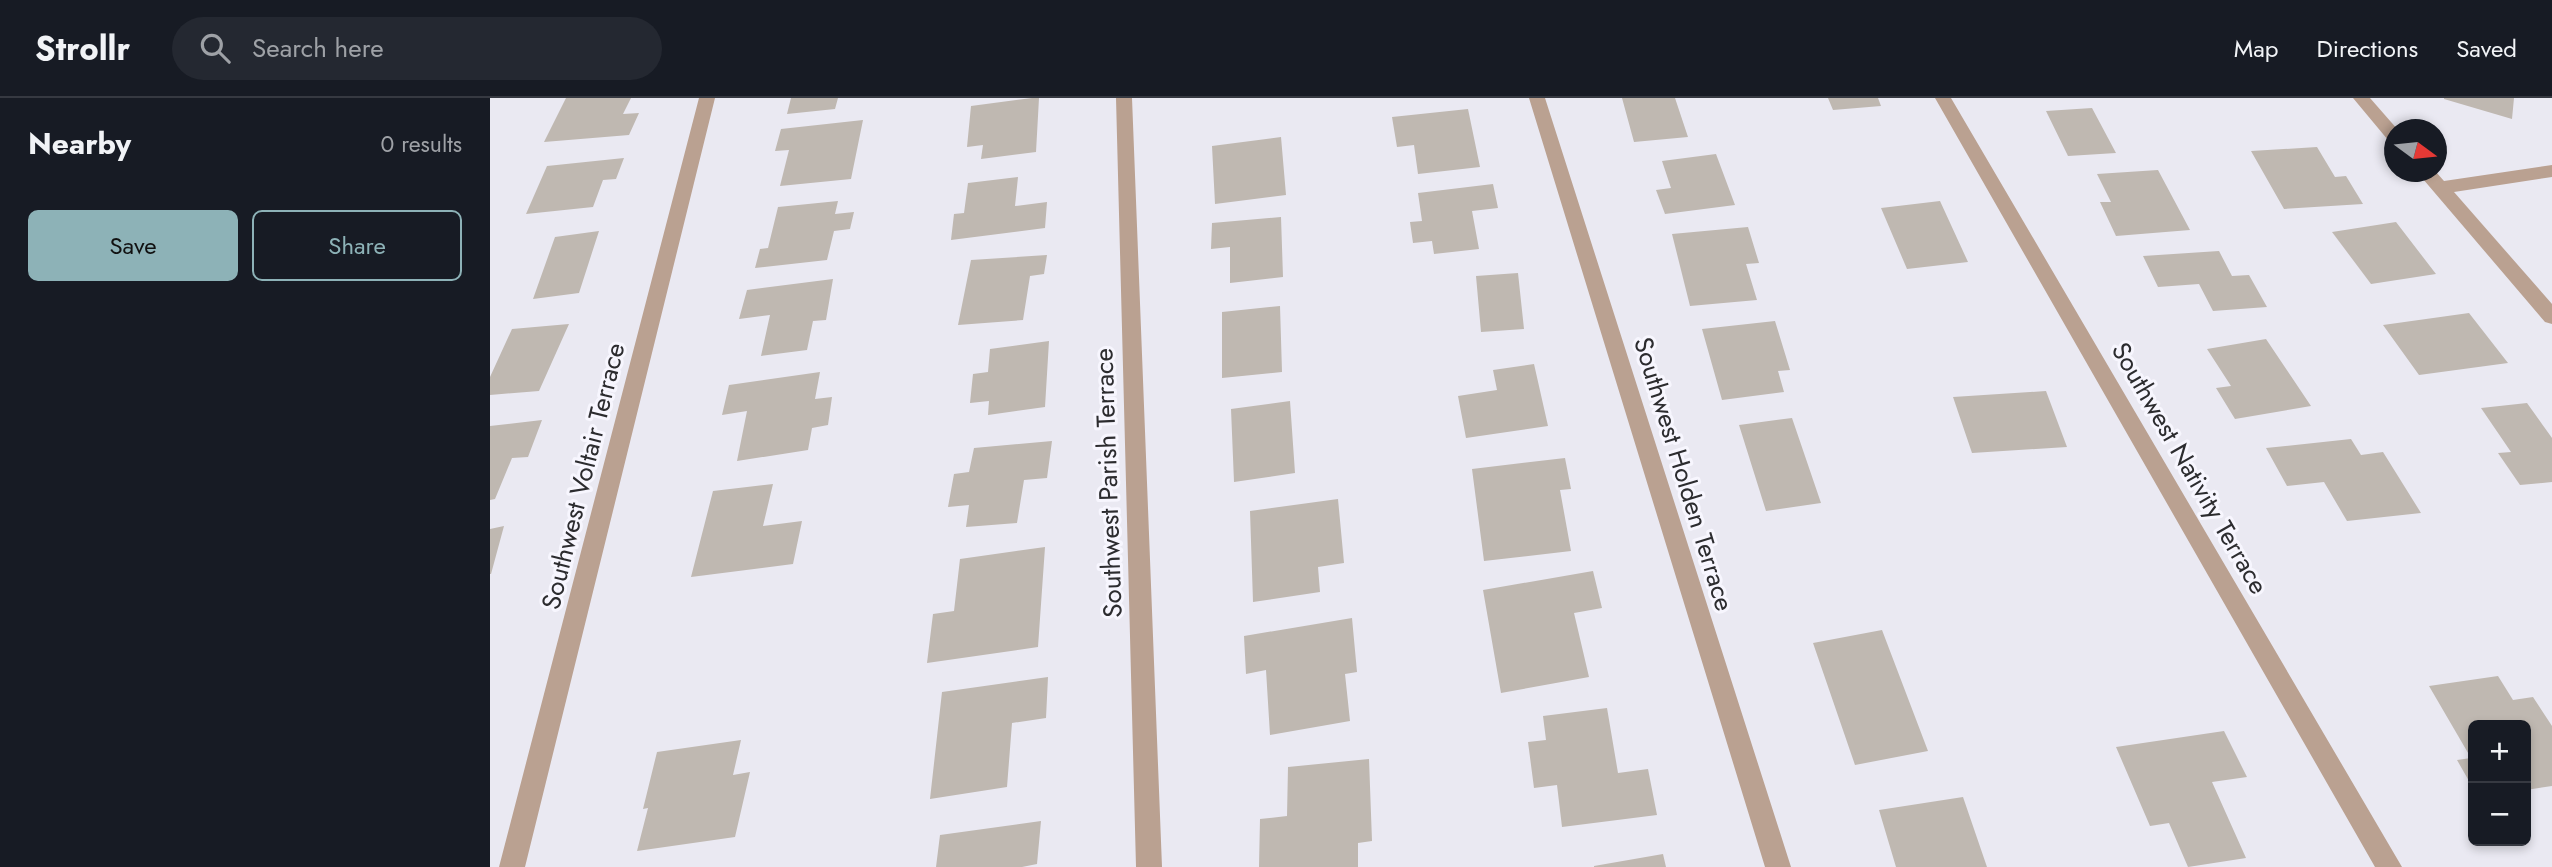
<!DOCTYPE html>
<meta charset="utf-8">
<style>
:root{--surface:#171b24;--page:#242831;--text:#f1f3f6;--muted:#9ea1a6;--line:#363941;--accent:#8db2b7}
body{margin:0;font-family:Jost,sans-serif;background:var(--page);color:var(--text)}
.controls{position:absolute;right:21px;bottom:21px;display:grid;overflow:hidden;border-radius:10px;box-shadow:0 4px 10px #0003}
.controls button{width:63px;height:63px;display:grid;place-items:center;padding:0;border:0;border-bottom:2px solid var(--line);background:var(--surface);color:var(--text);font:35px sans-serif}
.compass{position:absolute;left:1894px;top:21px;width:63px;height:63px;border-radius:50%;background:var(--surface);box-shadow:0 4px 10px #0003;rotate:105deg}
.list{margin:0;padding:0;list-style:none}
h2{display:flex;justify-content:space-between;align-items:center;height:91px;margin:0;padding:0 28px;font-size:30px}
h2 small{font-size:23px;font-weight:400;color:var(--muted)}
.actions{display:flex;gap:14px;padding:21px 28px}
.actions a{flex:1;padding:16px 0;border:2px solid var(--accent);border-radius:10px;text-align:center;font-size:24px;color:var(--accent)}
.actions .main{background:var(--accent);color:#111}
.icon{flex:none;width:38px;height:38px;fill:none;stroke:currentColor;stroke-width:2;stroke-linecap:round;stroke-linejoin:round}
.map{position:relative;flex:none;width:2062px;height:769px;overflow:hidden}
header{display:flex;align-items:center;gap:42px;box-sizing:border-box;height:98px;padding:0 35px;background:var(--surface);border-bottom:2px solid var(--line)}
header strong{font-size:33px}
nav{display:flex;gap:38px;margin-inline-start:auto;font-size:24px}
.search{width:490px;height:63px;background:var(--page);display:flex;align-items:center;gap:18px;box-sizing:border-box;padding:0 24px;border-radius:38px;color:var(--muted);font-size:26px}
main{display:flex}
aside{flex:1;background:var(--surface)}
.map>svg:first-child{display:block}
.building{fill:#bfb8b1}
.lines{fill:none;stroke-linecap:round;stroke-linejoin:round}
.street{fill:#baa191;fill-rule:evenodd}
.labels{text-anchor:middle;dominant-baseline:central;stroke-width:6;stroke-linejoin:round;paint-order:stroke}
.street-label{font-size:26px;fill:#2c2c2f;stroke:#f7f6fe}
</style>
<header>
<strong>Strollr</strong>
<div class="search"><svg class="icon" aria-label="search" viewBox="0 0 24 24"><circle cx="10" cy="10" r="6"/><path d="M15 15l6 6"/></svg>Search here</div>
<nav><a>Map</a><a>Directions</a><a>Saved</a></nav>
</header>
<main>
<aside>
<h2>Nearby<small>0 results</small></h2>
<ul class="list">
</ul>
<div class="actions"><a class="main">Save</a><a>Share</a></div>
</aside>
<div class="map">
<svg width="2062" height="769" viewBox="0 0 2062 769">
<rect width="100%" height="100%" fill="#eae9f2"/>
<!-- building -->
<path class="building" d="M76 0H141L133 16 149 15 139 37 54 44Z
M301 0H348L345 11 297 16Z
M542 0H549L546 54 491 61 493 47 477 49 481 8Z
M1132 0H1185L1198 39 1144 44Z
M1338 0H1388L1391 8 1343 12Z
M1954 0H2024L2022 21 1954 1Z
M1602 10 1626 55 1578 58 1556 13Z
M978 11 990 69 928 76 924 47 907 49 902 19Z
M373 22 361 81 290 88 299 52 285 53 291 31Z
M791 39 796 97 725 106 722 48Z
M1827 49 1845 79 1856 78 1873 106 1794 111 1761 53Z
M1226 56 1245 107 1175 116 1166 92 1181 90 1172 63Z
M134 60 126 81 113 82 103 109 36 116 57 68Z
M1668 72 1700 132 1626 138 1610 104H1621L1607 76Z
M528 79 525 108 557 104 555 130 461 142 464 116 474 115 478 85Z
M1003 86 1008 110 982 113 989 151 944 156 942 143 923 145 920 124 932 123 928 95Z
M348 103 345 116 364 114 360 131 344 133 337 162 265 170 270 151 278 150 288 109Z
M1450 103 1478 164 1417 171 1391 110Z
M791 119 793 179 740 185V149L721 151 722 125Z
M1906 124 1946 176 1881 186 1842 134Z
M1258 129 1269 165 1256 166 1267 202 1200 208 1182 136Z
M109 133 89 195 43 201 65 139Z
M1729 153 1742 178 1759 177 1777 209 1723 213 1709 186 1668 189 1653 158Z
M557 157 554 176 540 178 533 222 468 227 481 162Z
M1028 175 1034 231 991 234 986 178Z
M343 181 336 222 323 223 317 252 271 258 280 217 249 221 257 192Z
M790 208 792 274 732 280V214Z
M1979 215 2018 265 1929 277 1893 227Z
M1285 223 1300 272 1288 273 1294 294 1232 302 1212 231Z
M79 226 49 293 0 297V279L22 231Z
M1776 241 1821 308 1745 321 1726 290 1741 288 1717 251Z
M559 243 555 309 498 317 499 303 480 305 483 276 498 274 500 251Z
M1044 266 1058 328 976 340 968 298 1007 292 1003 272Z
M330 274 325 301 342 299 338 327 322 330 318 352 247 363 257 313 232 317 239 287Z
M1556 293 1577 349 1482 355 1463 299Z
M800 303 805 375 744 384 741 311Z
M2037 305 2062 340V384L2030 387 2008 355 2021 354 1991 310Z
M1302 320 1331 405 1276 413 1249 327Z
M52 322 38 359 22 360 5 401 0 402V328Z
M1861 341 1871 357 1893 354 1931 415 1857 423 1834 384 1797 388 1776 350Z
M562 343 557 380 534 382 527 425 476 429 479 407 458 409 464 376 479 374 484 350Z
M1075 360 1081 391 1070 392 1081 453 994 463 982 371Z
M283 386 273 428 312 423 303 466 201 479 223 393Z
M848 401 854 465 828 469 830 494 763 504 760 413Z
M14 428 1 476H0V431Z
M555 449 548 549 437 565 443 516 464 513 470 461Z
M1103 473 1112 510 1084 515 1099 579 1011 595 993 492Z
M862 520 867 574 855 576 860 623 780 637 776 572 756 576 754 538Z
M1392 532 1438 653 1365 667 1323 545Z
M2008 578 2023 602 2043 599 2062 628V688L2036 692V627H1983V690L1967 662 1981 660 1939 588Z
M558 579 556 620 522 625 517 689 440 701 452 594Z
M1117 610 1128 675 1158 671 1167 717 1072 729 1067 687 1044 690 1038 644 1056 642 1053 618Z
M1734 633 1757 679 1722 684 1756 760 1698 769 1679 725 1660 728 1626 649Z
M251 642 243 677 260 674 245 739 147 753 158 710 153 711 167 654Z
M879 661 882 743 868 745V769H769L770 721 797 718 798 669Z
M1473 699 1497 769H1406L1389 712Z
M551 723 547 766 532 769H446L450 737Z
M1173 756 1176 769H1104V768Z"/>
<g class="lines">
<!-- street -->
<path class="street" d="M209 0H225L35 769H9Z
M626 0H642L672 769H646Z
M1039 0H1055L1301 769H1275Z
M1445 0H1461L1912 769H1885Z
M1863 0H1880L1908 32H1904V44L1898 42Z
M2062 67V79L1964 94 2062 206V226L2055 224 1927 74H1946L1954 83Z"/>
</g>
<g class="labels">
<!-- street labels -->
<g class="street-label">
<text transform="translate(1700 370) rotate(60)">Southwest Nativity Terrace</text>
<text transform="translate(1194 376) rotate(73)">Southwest Holden Terrace</text>
<text transform="translate(93 378) rotate(-76)">Southwest Voltair Terrace</text>
<text transform="translate(618 385) rotate(-92)">Southwest Parish Terrace</text>
</g>
</g>
</svg>
<div class="controls">
<button>+</button>
<button>−</button>
</div>
<svg class="compass" viewBox="-18 -18 36 36"><path d="M0-13l5 13h-10z" fill="#e53935"/><path d="M0 13l5-13h-10z" fill="#9ea1a6"/></svg>
</div>
</main>
